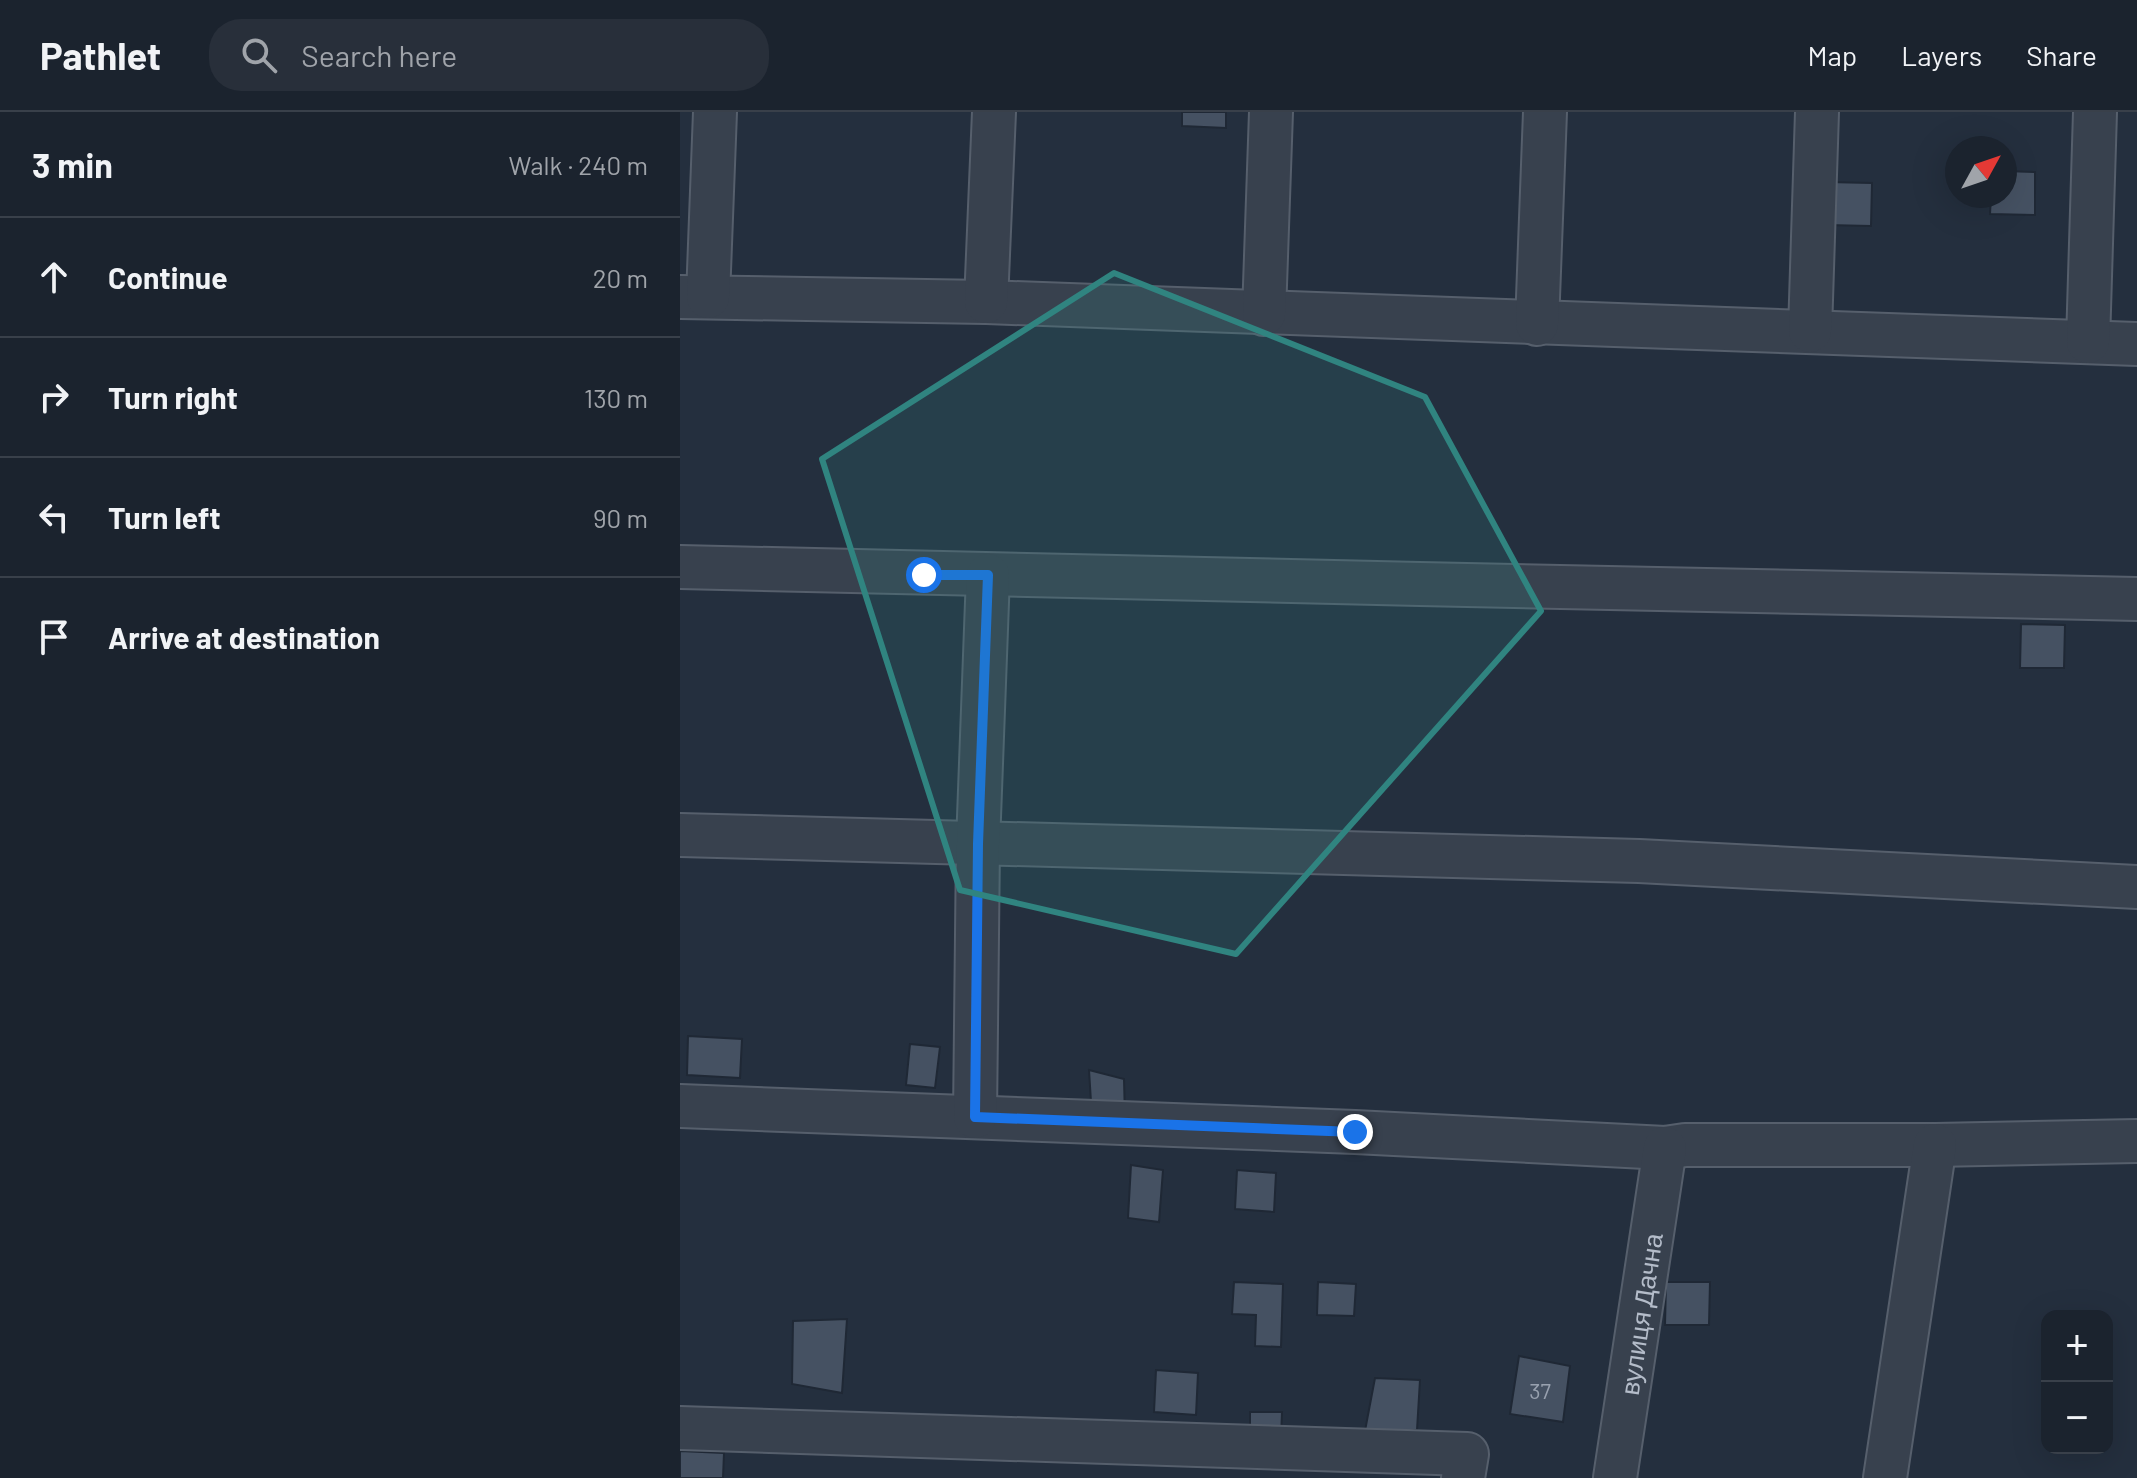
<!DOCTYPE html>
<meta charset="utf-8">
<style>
:root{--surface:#1b232e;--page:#282f3a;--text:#f1f3f6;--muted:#a0a4aa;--line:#39404a}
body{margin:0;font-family:Barlow,sans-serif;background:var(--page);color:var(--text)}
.controls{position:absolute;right:24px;bottom:24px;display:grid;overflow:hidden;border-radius:16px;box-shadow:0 8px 32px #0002}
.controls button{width:72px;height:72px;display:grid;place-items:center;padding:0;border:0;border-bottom:2px solid var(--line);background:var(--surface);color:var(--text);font:40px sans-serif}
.compass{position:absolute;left:1265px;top:24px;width:72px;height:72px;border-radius:50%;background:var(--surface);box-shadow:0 8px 32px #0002;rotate:50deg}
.stop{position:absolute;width:24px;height:24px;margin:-18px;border:6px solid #1a73e8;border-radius:50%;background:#fff}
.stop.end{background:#1a73e8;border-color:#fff;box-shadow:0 2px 8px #0008}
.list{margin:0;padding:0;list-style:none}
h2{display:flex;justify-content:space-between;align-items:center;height:104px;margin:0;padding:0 32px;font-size:34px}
h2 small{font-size:26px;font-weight:400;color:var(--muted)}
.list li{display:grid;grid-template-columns:52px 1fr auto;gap:24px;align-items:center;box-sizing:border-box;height:120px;padding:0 32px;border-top:2px solid var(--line)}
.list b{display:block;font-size:30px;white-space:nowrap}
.list em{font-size:26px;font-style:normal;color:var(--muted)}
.icon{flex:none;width:44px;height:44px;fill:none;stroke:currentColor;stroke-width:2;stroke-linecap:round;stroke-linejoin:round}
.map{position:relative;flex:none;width:1457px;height:1366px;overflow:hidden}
header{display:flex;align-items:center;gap:48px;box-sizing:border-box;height:112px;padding:0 40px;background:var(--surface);border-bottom:2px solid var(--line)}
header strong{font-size:38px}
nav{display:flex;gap:44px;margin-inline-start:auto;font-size:28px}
.search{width:560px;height:72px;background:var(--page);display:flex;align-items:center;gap:20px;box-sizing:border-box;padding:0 28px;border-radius:32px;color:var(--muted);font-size:30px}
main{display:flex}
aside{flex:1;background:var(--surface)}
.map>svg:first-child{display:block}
.building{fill:#455162;stroke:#1f2835;stroke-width:2}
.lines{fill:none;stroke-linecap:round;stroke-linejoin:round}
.minor-casing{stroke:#565f6c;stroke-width:46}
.minor{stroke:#38414e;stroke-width:42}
.route{stroke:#1a73e8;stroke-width:10}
.marked{fill:#308480;fill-opacity:0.2;stroke:#308480;stroke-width:6;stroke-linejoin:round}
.labels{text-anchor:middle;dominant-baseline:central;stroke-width:8;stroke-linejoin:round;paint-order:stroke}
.number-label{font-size:22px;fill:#98a1af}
.street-label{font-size:26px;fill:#b4bcc9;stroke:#1d2633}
</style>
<header>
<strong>Pathlet</strong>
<div class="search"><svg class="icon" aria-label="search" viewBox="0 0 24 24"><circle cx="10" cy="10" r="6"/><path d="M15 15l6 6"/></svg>Search here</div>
<nav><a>Map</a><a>Layers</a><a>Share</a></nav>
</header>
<main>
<aside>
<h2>3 min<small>Walk · 240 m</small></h2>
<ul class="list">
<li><svg class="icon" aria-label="ahead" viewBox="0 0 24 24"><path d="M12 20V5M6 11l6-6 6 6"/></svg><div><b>Continue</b></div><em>20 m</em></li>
<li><svg class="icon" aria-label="right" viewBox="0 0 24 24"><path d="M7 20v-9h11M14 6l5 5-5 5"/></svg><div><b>Turn right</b></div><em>130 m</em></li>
<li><svg class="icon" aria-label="left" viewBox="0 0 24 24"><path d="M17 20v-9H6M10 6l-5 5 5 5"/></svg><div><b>Turn left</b></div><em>90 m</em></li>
<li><svg class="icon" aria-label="arrive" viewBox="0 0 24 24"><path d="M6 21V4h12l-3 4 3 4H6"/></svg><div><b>Arrive at destination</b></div></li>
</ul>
</aside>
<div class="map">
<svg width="1457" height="1366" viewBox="0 0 1457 1366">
<rect width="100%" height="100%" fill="#242f3e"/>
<!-- building -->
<path class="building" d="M502 0H546V16L502 14Z
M1325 59 1355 60V103L1310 102 1311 84H1325Z
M1147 70 1192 71 1191 114 1146 113Z
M1341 512 1385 513 1384 556H1340Z
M8 924 62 927 60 966 7 963Z
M230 932 260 935 255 976 226 973Z
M409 958 444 967 445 1006H412Z
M451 1053 483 1058 479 1110 448 1106Z
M557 1058 596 1061 594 1100 555 1097Z
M554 1170 603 1172 601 1235 575 1234 576 1203 552 1202Z
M638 1170 676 1172 674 1204 637 1203Z
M986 1170H1030L1029 1213H985Z
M167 1207 162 1281 112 1272 113 1209Z
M839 1244 890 1254 883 1310 830 1302Z
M476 1258 518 1261 516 1303 474 1300Z
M695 1266 740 1268 737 1318 684 1324Z
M570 1300H602L601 1326 570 1325Z
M0 1339 44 1341 43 1366H0Z"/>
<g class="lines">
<!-- minor casing -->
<g class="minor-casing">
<g id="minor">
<path d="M0 185 306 190 1457 232"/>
<path d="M28 185 35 0"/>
<path d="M306 190 314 0"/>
<path d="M584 202 591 0"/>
<path d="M857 212 865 0"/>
<path d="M1130 219 1137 0"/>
<path d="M1408 230 1415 0"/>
<path d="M0 455C486 470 971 474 1457 487"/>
<path d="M0 723 959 749 1457 775"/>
<path d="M0 994 675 1020 985 1036 1005 1033H1255L1457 1029"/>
<path d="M295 1005 298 732 308 463"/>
<path d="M0 1316 787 1342 783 1366"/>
<path id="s1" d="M935 1366 985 1036"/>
<path d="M1205 1366 1255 1033"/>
</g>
</g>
<!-- minor -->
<use href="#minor" class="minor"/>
</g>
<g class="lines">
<!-- route -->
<path class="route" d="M244 463H308L298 732 295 1005 675 1020"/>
</g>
<!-- marked area -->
<path class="marked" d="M434 161 745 285 861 499 556 842 280 778 142 347Z"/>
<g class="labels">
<!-- number labels -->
<g class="number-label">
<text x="860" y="1278">37</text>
</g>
<!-- street labels -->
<g class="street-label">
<text stroke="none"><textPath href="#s1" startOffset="166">вулиця Дачна</textPath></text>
</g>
</g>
</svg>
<div class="controls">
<button>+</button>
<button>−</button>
</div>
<svg class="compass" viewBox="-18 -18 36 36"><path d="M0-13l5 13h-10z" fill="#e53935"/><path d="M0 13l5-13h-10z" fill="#a0a4aa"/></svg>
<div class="stop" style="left:244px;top:463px"></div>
<div class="stop end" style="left:675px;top:1020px"></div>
</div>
</main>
